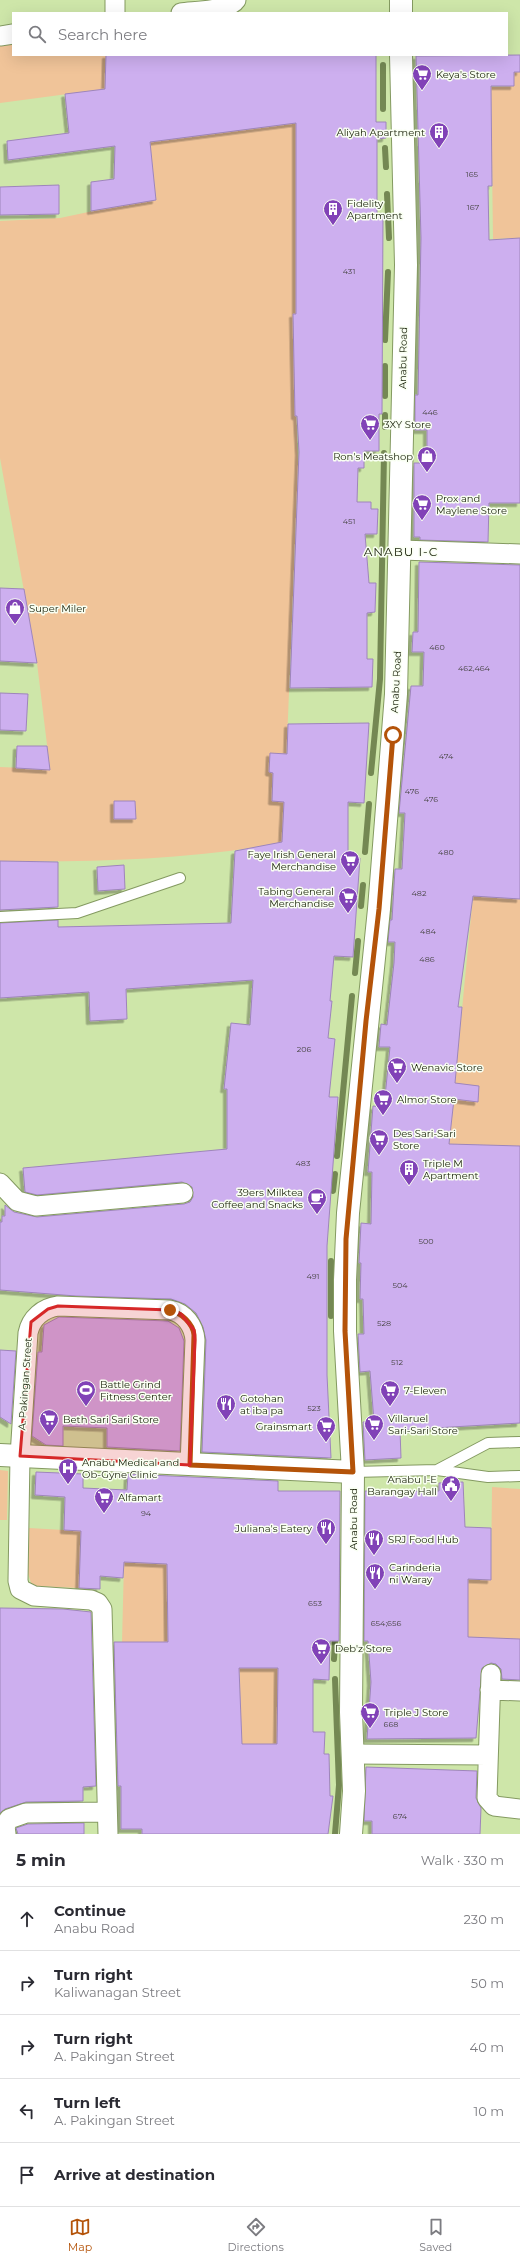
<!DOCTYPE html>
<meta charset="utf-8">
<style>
:root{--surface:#fff;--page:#f2f2f3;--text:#2b2b33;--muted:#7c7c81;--line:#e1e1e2;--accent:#b45309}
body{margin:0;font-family:Montserrat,sans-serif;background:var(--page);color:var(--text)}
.stop{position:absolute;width:12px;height:12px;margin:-9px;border:3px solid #b45309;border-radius:50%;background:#fff}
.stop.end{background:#b45309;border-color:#fff;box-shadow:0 1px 4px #0008}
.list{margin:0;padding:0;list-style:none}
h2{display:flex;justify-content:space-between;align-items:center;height:52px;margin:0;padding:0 16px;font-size:17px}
h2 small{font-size:13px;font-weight:400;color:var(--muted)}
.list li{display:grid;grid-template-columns:26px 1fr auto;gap:12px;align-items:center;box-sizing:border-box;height:64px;padding:0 16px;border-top:1px solid var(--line)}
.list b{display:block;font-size:15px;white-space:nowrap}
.list p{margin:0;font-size:13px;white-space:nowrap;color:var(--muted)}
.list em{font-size:13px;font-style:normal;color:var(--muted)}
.icon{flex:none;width:22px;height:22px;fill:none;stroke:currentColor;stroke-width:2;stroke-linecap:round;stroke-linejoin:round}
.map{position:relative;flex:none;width:520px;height:1834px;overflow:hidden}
.search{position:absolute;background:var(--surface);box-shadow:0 4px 16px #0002;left:12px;right:12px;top:12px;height:44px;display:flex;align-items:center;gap:10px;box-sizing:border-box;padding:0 14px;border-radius:0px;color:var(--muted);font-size:15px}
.sheet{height:372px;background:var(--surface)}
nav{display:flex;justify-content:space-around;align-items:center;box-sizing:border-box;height:56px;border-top:1px solid var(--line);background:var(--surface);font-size:11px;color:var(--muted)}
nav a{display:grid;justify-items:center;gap:2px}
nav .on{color:var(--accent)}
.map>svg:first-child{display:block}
.green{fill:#f0c499}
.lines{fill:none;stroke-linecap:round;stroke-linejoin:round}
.stream{stroke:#748853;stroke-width:6}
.building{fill:#cdafef;stroke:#9e85bb;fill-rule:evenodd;filter:url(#shadow)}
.lane-casing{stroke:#849a61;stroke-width:12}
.street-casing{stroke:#849a61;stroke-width:21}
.secondary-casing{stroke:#849a61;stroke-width:24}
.lane{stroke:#fff;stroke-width:10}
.street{stroke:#fff;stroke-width:19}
.secondary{stroke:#fff;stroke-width:22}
.route{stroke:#b45309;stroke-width:5}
.marked{fill:#d62828;fill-opacity:0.2;stroke:#d62828;stroke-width:3;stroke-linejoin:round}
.labels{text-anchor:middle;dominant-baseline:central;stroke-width:3;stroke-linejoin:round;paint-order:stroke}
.number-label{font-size:8px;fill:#484645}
.poi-label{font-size:10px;fill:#1b230c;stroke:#f9fff2;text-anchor:start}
.street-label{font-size:10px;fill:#1b230c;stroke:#f9fff2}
.quarter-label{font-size:12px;letter-spacing:1px;fill:#1b230c;stroke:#f9fff2}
</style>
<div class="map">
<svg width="520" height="1834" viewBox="0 0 520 1834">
<defs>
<filter id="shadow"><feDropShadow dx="-3.5" dy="3.5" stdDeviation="0" flood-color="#0004"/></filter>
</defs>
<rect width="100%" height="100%" fill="#cee6a9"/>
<!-- green -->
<path class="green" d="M13 42V55H106L105 89 0 103V44Z
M514 72H520V238L493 239 491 87 514 86Z
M296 123V314H293L298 468 283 842C193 860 92 862 0 861V767L50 769 37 663 0 458V221L60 218 112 207 156 200 150 142Z
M473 896 520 899V1146L449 1144Z
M0 1470 8 1471 7 1520H0Z
M492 1487 520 1489V1639L439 1637 468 1606V1579H491Z
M29 1528 81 1531 79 1588 36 1586 31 1583 27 1570Z
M124 1562 167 1564 168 1642H122Z
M278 1659 304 1748 242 1744 239 1668Z"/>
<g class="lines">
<!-- stream -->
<path class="stream" d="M383 65V109
M385 148 386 167
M387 194 389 238
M385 340 388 272
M385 366V396
M385 427V415
M371 773 380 679 384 453
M365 852 369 804
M361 906 363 885
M355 973 358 941
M337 1156 352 996
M333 1191 335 1174
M331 1261V1316
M334 1659 335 1641
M335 1679 339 1785 335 1834"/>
</g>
<!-- building -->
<path class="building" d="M106 55H376V122H386V138L377 139V214H383L382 414H379V451H364V468H358L357 502H371V509H378L377 534H365L369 583H376L375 612 367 613V659H373L372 687 290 688 299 452 297 416H295L293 314H296V123L150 142 156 200 91 211V182L114 179 115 146 8 160 7 141 69 133 65 94 105 89Z
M520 55V72H514V86H491L492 186H488L489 240 520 238V503H489L488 542 420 540V537H414V463H427V430H415V395H418L421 238 416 56Z
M59 185V214L0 215V187Z
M419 562 520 565V899L473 896 458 1007H462L455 1083 479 1086 478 1102 454 1099 449 1144 520 1146V1423L400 1430 401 1458 365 1460 363 1422 374 1421 370 1371 360 1372 358 1334H364L363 1299H360L361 1263H359L361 1223 371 1224 372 1172H368L373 1106 384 1107 390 1047H379L381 1024 387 1025 394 963 395 942H388L390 920H392L395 869H402L405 813H399L411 686H423L424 652H412L413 632H418Z
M0 588 24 589 37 663 0 661Z
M0 693 28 694 26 731 0 730Z
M369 723 364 803 348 802V857L360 858 353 957 334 956 330 1001H332L328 1038 335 1039 329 1097H338L327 1246V1375L331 1458 202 1452 206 1340 203 1327 196 1313 185 1304 171 1299 76 1296 0 1290V1222H2V1216H5V1205L14 1212 37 1217 184 1204 190 1202 193 1197 192 1187 182 1182 37 1195 25 1192 23 1168 227 1149V1089H224L231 1023 250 1025 253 980 126 989 127 1019 90 1021 89 992 0 998V923L58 920V927L231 923 235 851 282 842 284 802 272 801 273 773 269 772 270 753 287 754 288 724Z
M17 746H47L50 770 16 768Z
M114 801H135L136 819H114Z
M0 861 58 862V907L0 910Z
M124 865 125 889 98 891 97 867Z
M59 1317 168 1321 179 1328 184 1341 180 1451 107 1447V1428L63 1426V1446L46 1445 32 1436 38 1352H42L44 1325Z
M0 1350 16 1351 11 1424 0 1417Z
M36 1472 83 1474V1488L127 1490 128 1474 278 1481V1491H340L339 1641H330L329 1680 313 1679V1732H325L324 1754H329L330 1796H333L328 1834H142V1829H121V1786H118L114 1642H168L167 1564 124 1562 123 1578 100 1576V1589L79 1588 81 1531 64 1530 65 1497 35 1495ZM239 1668H278L277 1744H242Z
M463 1482 465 1527 491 1528V1580L468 1579V1637L520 1639V1680L502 1679 501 1669 496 1664 491 1663 482 1668 476 1738 367 1739 371 1682 368 1641H364L365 1491H439V1483Z
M0 1608 63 1609 91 1612 96 1786 83 1787V1801L26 1802 5 1809 0 1813Z
M366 1767 477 1771 476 1798 481 1808 480 1834H372V1821H364Z
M84 1823V1834H18L16 1828 28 1824Z"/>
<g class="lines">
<!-- lane casing -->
<g class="lane-casing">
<path id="lane" d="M0 917 77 913 180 878
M437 1470 488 1443 520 1442
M353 1472 437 1470 488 1477 520 1476"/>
</g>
<!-- street casing -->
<g class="street-casing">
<path id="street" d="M115 13V0
M181 13C194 11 229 11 236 0
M0 36 13 34
M401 550 520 554
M0 1183 17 1201 36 1206 183 1193
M491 1674 487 1798 494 1806 520 1809
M490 1690 520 1691
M352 1754 488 1755
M6 1834 5 1826 9 1819 26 1813 107 1812
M108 1834 102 1609 98 1603 91 1600 34 1596 20 1589 18 1581 20 1456 28 1333C31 1318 43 1308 58 1306L170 1310C185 1313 194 1326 195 1340L190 1465"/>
</g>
<!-- secondary casing -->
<g class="secondary-casing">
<path id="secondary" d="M401 0V13
M0 1455 353 1472
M351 1834 354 1791 351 1712 353 1472 345 1331V1280L348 1213 379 909 396 694 406 265 401 55"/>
</g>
<!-- lane -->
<use href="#lane" class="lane"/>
<!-- street -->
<use href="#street" class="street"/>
<!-- secondary -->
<use href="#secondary" class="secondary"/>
</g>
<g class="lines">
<!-- route -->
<path class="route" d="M170 1310C181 1313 193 1323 194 1335L190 1465 353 1472 345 1331 346 1239 366 1021 379 909 393 735"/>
</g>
<!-- marked area -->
<path class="marked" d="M58 1306 170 1310 181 1314 194 1330 195 1340 190 1465 20 1456 31 1322 48 1309Z"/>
<!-- icons -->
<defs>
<g id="supermarket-pin" transform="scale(1)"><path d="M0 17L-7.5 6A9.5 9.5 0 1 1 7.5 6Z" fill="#8142b7" stroke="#f9fff2"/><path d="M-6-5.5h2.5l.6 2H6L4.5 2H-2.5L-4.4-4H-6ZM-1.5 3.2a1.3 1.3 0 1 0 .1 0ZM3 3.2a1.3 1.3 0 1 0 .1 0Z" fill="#fff"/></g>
<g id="building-pin" transform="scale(1)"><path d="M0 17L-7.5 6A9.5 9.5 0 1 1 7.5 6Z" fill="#8142b7" stroke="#f9fff2"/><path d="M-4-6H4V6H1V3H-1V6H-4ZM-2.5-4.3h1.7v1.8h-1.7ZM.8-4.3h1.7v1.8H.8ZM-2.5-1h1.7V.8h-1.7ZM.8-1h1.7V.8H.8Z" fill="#fff"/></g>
<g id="shop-pin" transform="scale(1)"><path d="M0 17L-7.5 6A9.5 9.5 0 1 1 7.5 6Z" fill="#8142b7" stroke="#f9fff2"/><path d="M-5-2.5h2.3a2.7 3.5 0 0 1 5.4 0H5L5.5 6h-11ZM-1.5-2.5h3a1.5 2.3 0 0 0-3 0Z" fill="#fff"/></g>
<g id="cafe-pin" transform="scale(1)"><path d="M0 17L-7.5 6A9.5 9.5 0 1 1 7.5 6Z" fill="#8142b7" stroke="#f9fff2"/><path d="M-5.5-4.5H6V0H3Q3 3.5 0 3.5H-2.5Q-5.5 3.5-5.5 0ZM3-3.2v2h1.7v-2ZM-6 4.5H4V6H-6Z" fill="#fff"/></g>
<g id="stadium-pin" transform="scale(1)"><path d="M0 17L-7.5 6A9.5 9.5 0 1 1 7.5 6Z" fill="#8142b7" stroke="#f9fff2"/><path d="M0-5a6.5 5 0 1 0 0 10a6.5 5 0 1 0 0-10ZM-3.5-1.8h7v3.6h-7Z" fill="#fff"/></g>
<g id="restaurant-pin" transform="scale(1)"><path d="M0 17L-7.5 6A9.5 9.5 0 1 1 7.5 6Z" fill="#8142b7" stroke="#f9fff2"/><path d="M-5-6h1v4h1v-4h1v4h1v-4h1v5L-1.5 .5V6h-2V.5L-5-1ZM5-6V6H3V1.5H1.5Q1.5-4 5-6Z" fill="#fff"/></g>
<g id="hospital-pin" transform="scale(1)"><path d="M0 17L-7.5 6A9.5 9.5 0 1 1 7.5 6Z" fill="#8142b7" stroke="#f9fff2"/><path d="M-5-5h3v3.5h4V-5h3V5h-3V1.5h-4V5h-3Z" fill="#fff"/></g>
<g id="civic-pin" transform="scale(1)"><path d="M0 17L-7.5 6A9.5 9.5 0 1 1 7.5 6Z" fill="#8142b7" stroke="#f9fff2"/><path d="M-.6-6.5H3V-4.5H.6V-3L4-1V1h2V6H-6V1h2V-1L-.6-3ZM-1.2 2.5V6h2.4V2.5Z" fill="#fff"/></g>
</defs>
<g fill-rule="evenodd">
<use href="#supermarket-pin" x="422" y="74"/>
<use href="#building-pin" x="439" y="132"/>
<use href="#building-pin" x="333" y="209"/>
<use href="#supermarket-pin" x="370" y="424"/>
<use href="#shop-pin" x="427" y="456"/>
<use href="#supermarket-pin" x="422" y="504"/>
<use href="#shop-pin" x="15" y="608"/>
<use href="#supermarket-pin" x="350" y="860"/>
<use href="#supermarket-pin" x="348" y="897"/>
<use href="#supermarket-pin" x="397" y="1067"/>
<use href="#supermarket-pin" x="383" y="1099"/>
<use href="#supermarket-pin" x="379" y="1139"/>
<use href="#building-pin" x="409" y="1169"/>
<use href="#cafe-pin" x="317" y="1198"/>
<use href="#stadium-pin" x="86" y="1390"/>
<use href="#supermarket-pin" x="390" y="1390"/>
<use href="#restaurant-pin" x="226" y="1404"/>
<use href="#supermarket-pin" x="49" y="1419"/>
<use href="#supermarket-pin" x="374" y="1424"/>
<use href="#supermarket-pin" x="326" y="1426"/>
<use href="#hospital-pin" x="68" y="1468"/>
<use href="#civic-pin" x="451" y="1485"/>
<use href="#supermarket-pin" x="104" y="1497"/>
<use href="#restaurant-pin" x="326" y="1528"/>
<use href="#restaurant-pin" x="374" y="1539"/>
<use href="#restaurant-pin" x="375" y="1573"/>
<use href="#supermarket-pin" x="321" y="1648"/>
<use href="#supermarket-pin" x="370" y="1712"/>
</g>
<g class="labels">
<!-- number labels -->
<g class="number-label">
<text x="472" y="174">165</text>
<text x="473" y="207">167</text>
<text x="349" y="271">431</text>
<text x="430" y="412">446</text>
<text x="349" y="521">451</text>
<text x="437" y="647">460</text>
<text x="474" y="668">462,464</text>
<text x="446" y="756">474</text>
<text x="412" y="791">476</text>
<text x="431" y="799">476</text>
<text x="446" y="852">480</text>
<text x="419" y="893">482</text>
<text x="428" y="931">484</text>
<text x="427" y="959">486</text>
<text x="304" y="1049">206</text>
<text x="303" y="1163">483</text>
<text x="426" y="1241">500</text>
<text x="313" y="1276">491</text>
<text x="400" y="1285">504</text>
<text x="384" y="1323">528</text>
<text x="397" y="1362">512</text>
<text x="314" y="1408">523</text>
<text x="146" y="1513">94</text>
<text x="315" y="1603">653</text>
<text x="386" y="1623">654;656</text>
<text x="391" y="1724">668</text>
<text x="400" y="1816">674</text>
</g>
<!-- poi labels -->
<g class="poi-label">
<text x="436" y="74">Keya's Store</text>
<text x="425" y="132" text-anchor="end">Aliyah Apartment</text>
<text x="347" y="203">Fidelity<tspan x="347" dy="12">Apartment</tspan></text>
<text x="384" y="424">3XY Store</text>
<text x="413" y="456" text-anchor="end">Ron's Meatshop</text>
<text x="436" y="498">Prox and<tspan x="436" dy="12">Maylene Store</tspan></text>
<text x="29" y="608">Super Miler</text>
<text x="336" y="854" text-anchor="end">Faye Irish General<tspan x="336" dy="12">Merchandise</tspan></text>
<text x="334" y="891" text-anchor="end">Tabing General<tspan x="334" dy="12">Merchandise</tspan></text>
<text x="411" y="1067">Wenavic Store</text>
<text x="397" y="1099">Almor Store</text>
<text x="393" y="1133">Des Sari-Sari<tspan x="393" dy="12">Store</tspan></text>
<text x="423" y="1163">Triple M<tspan x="423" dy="12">Apartment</tspan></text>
<text x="303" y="1192" text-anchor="end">39ers Milktea<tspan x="303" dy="12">Coffee and Snacks</tspan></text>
<text x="100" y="1384">Battle Grind<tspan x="100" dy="12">Fitness Center</tspan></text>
<text x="404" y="1390">7-Eleven</text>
<text x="240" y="1398">Gotohan<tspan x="240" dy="12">at iba pa</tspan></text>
<text x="388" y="1418">Villaruel<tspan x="388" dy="12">Sari-Sari Store</tspan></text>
<text x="63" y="1419">Beth Sari Sari Store</text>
<text x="312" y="1426" text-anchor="end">Grainsmart</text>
<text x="82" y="1462">Anabu Medical and<tspan x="82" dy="12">Ob-Gyne Clinic</tspan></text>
<text x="437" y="1479" text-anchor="end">Anabu I-E<tspan x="437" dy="12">Barangay Hall</tspan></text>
<text x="118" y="1497">Alfamart</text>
<text x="312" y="1528" text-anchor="end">Juliana's Eatery</text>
<text x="388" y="1539">SRJ Food Hub</text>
<text x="389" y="1567">Carinderia<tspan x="389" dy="12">ni Waray</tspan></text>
<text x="335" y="1648">Deb'z Store</text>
<text x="384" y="1712">Triple J Store</text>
</g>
<!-- street labels -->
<g class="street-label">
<text transform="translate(403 358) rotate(-89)">Anabu Road</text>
<text transform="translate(396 682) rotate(-87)">Anabu Road</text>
<text transform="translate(25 1384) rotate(-86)">A. Pakingan Street</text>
<text transform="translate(353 1519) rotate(-90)">Anabu Road</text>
</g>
<!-- quarter labels -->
<g class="quarter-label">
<text x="401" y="551">ANABU I-C</text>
</g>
</g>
</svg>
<div class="stop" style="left:393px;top:735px"></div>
<div class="stop end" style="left:170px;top:1310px"></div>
<div class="search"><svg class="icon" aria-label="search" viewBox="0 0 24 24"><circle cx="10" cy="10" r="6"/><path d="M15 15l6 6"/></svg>Search here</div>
</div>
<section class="sheet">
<h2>5 min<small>Walk · 330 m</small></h2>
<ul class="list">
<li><svg class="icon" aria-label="ahead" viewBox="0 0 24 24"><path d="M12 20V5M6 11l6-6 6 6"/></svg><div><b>Continue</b><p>Anabu Road</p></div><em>230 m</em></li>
<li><svg class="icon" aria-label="right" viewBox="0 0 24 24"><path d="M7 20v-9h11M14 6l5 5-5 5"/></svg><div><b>Turn right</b><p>Kaliwanagan Street</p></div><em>50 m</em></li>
<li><svg class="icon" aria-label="right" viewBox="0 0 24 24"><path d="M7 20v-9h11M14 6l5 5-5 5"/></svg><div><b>Turn right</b><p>A. Pakingan Street</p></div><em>40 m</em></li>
<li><svg class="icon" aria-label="left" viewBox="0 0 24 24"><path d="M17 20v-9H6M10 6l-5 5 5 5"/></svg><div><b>Turn left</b><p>A. Pakingan Street</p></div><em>10 m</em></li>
<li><svg class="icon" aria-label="arrive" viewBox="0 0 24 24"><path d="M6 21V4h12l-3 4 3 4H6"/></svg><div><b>Arrive at destination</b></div></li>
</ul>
</section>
<nav>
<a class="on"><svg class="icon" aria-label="map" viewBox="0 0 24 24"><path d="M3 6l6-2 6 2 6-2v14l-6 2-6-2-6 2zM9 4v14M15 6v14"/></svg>Map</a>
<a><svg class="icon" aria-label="directions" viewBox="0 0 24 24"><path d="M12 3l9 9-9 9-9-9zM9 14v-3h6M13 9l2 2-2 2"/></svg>Directions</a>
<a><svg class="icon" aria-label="saved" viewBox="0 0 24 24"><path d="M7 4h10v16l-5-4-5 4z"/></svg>Saved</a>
</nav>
